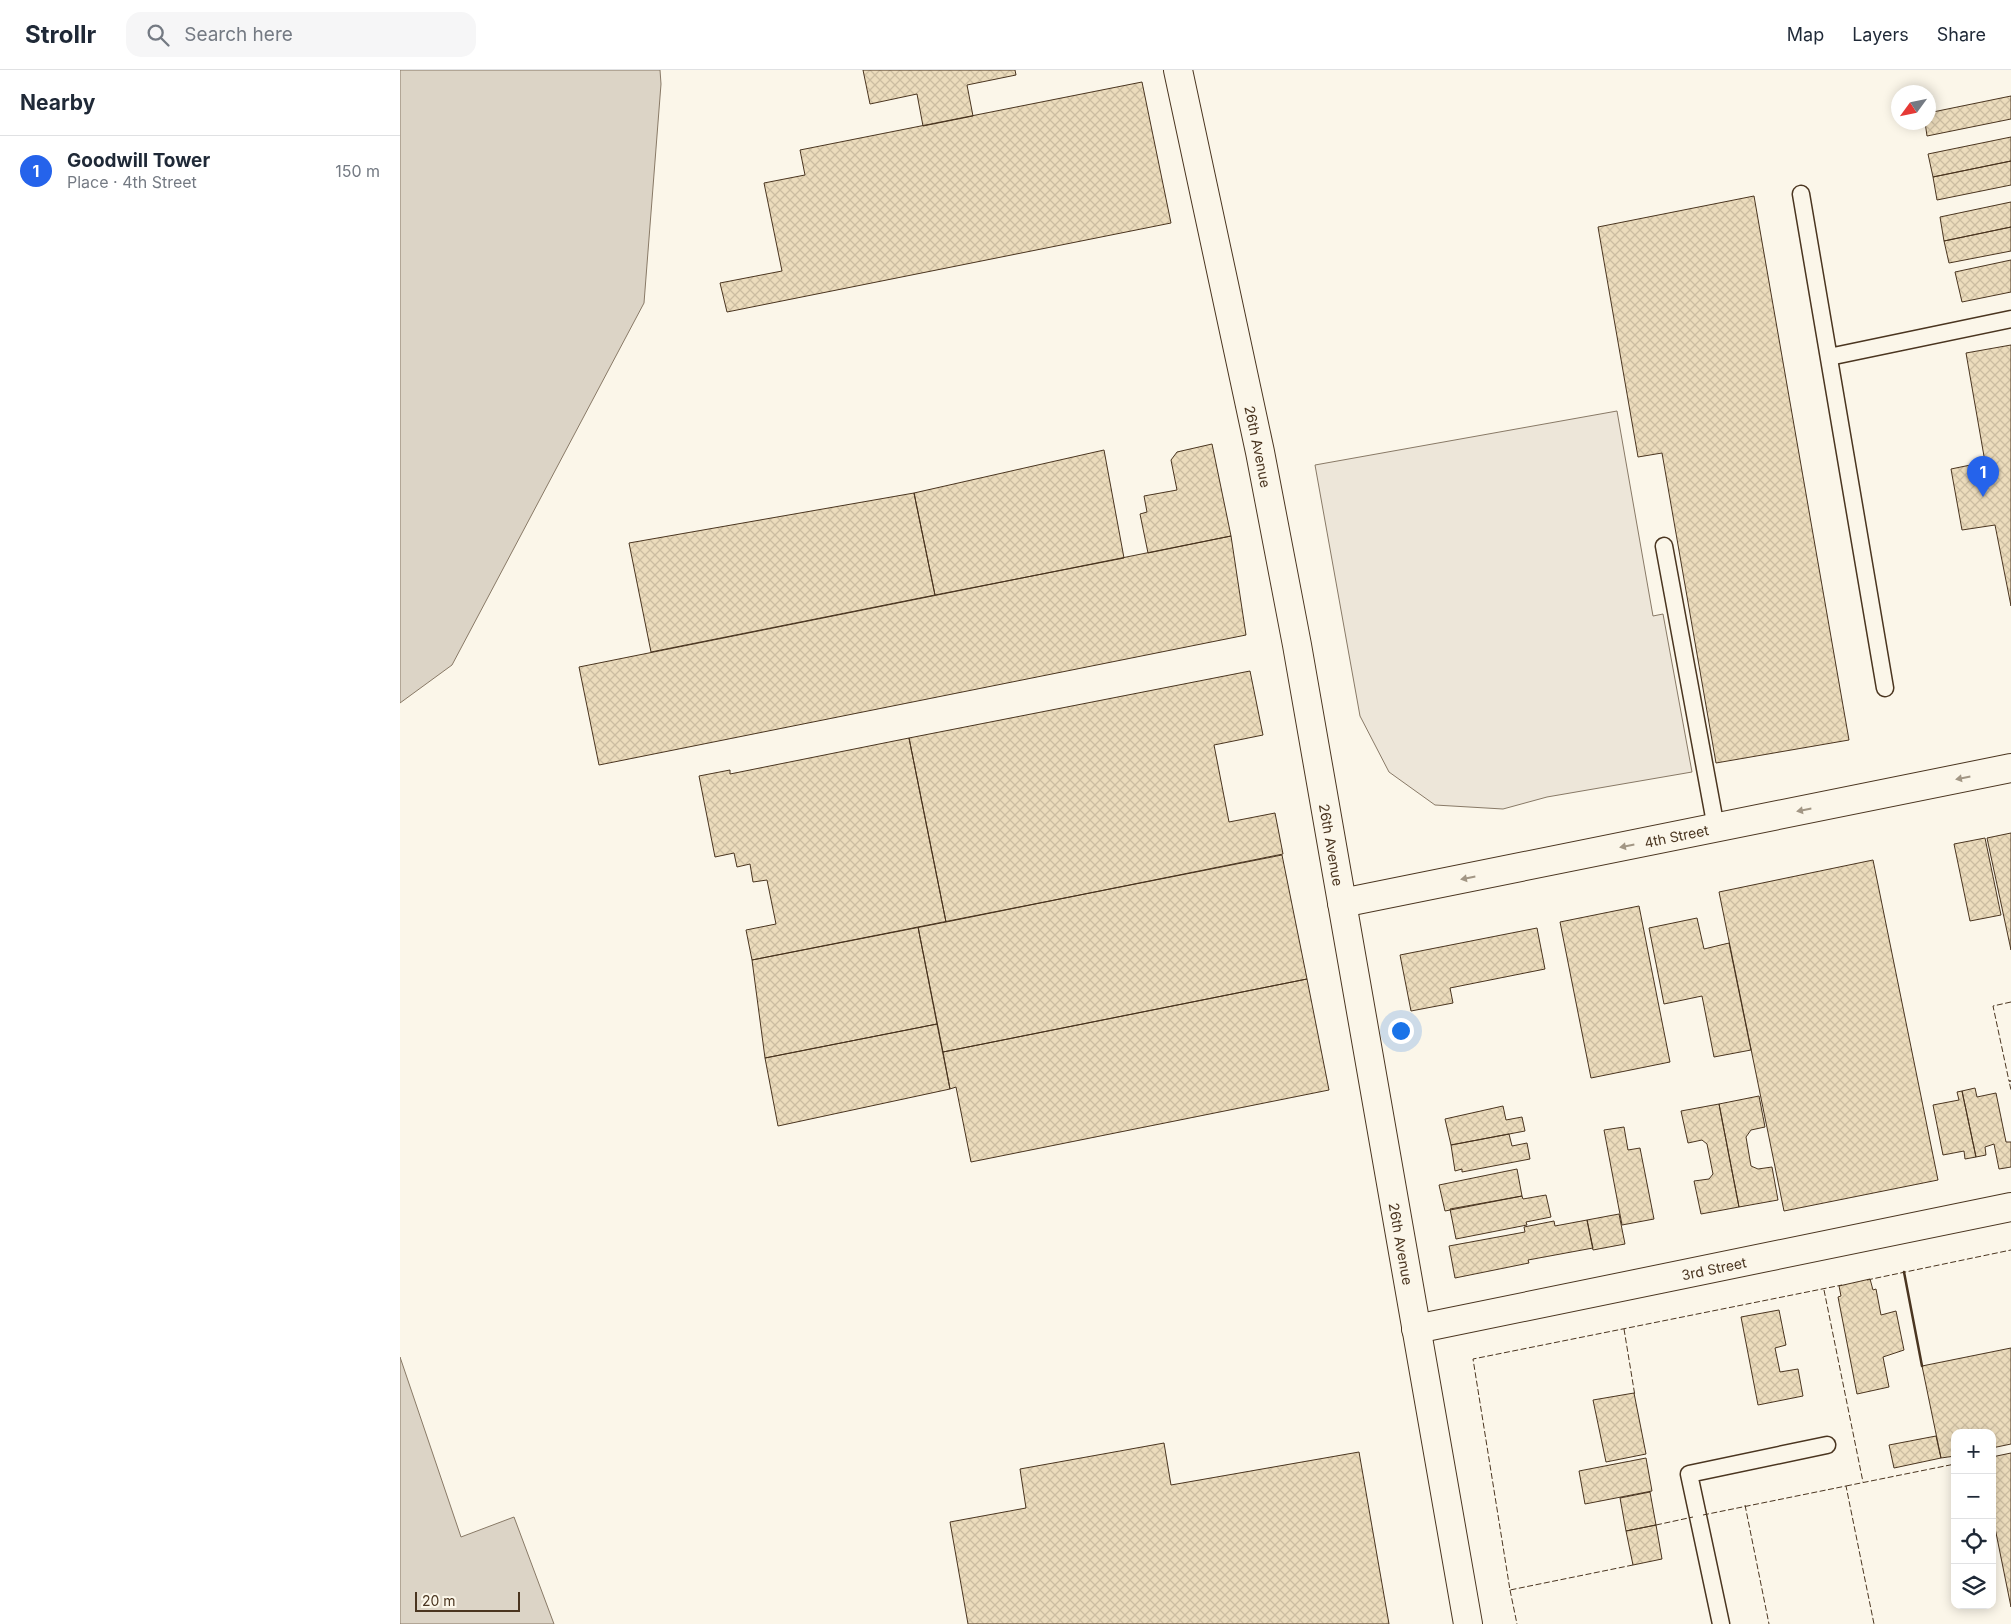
<!DOCTYPE html>
<meta charset="utf-8">
<style>
:root{--surface:#fff;--page:#f6f6f7;--text:#1f2937;--muted:#747a83;--line:#e0e1e3;--accent:#2563eb}
body{margin:0;font-family:Inter,sans-serif;background:var(--page);color:var(--text)}
.controls{position:absolute;right:15px;bottom:15px;display:grid;overflow:hidden;border-radius:10px;box-shadow:0 2px 12px #0003}
.controls button{width:45px;height:45px;display:grid;place-items:center;padding:0;border:0;border-bottom:1px solid var(--line);background:var(--surface);color:var(--text);font:25px sans-serif}
.compass{position:absolute;left:1491px;top:15px;width:45px;height:45px;border-radius:50%;background:var(--surface);box-shadow:0 2px 12px #0003;rotate:237deg}
.scale{position:absolute;left:15px;bottom:12px;width:105px;box-sizing:border-box;padding-left:5px;border:2px solid #4a3520;border-top:0;font-size:14px;line-height:18px;white-space:nowrap;color:#4a3520;-webkit-text-stroke:4px #fbf6e9;paint-order:stroke}
.you{position:absolute;left:1000px;top:960px;width:18px;height:18px;margin:-12px;border:4px solid #fff;border-radius:50%;background:#1a73e8;box-shadow:0 0 0 8px #1a73e833}
.badge{display:grid;place-items:center;width:32px;height:32px;border-radius:50%;background:var(--accent);color:#fff;font-size:16px;font-weight:700}
.pin{position:absolute;translate:-50% -41px;filter:drop-shadow(0 1px 2px #0008)}
.pin::after{content:'';position:absolute;top:26px;width:18px;height:15px;background:inherit;clip-path:polygon(0 0,100% 0,50% 100%)}
.list{margin:0;padding:0;list-style:none}
h2{display:flex;justify-content:space-between;align-items:center;height:65px;margin:0;padding:0 20px;font-size:21px}
h2 small{font-size:16px;font-weight:400;color:var(--muted)}
.list li{display:grid;grid-template-columns:32px 1fr auto;gap:15px;align-items:center;box-sizing:border-box;height:70px;padding:0 20px;border-top:1px solid var(--line)}
.list b{display:block;font-size:19px;white-space:nowrap}
.list p{margin:0;font-size:16px;white-space:nowrap;color:var(--muted)}
.list em{font-size:16px;font-style:normal;color:var(--muted)}
.icon{flex:none;width:28px;height:28px;fill:none;stroke:currentColor;stroke-width:2;stroke-linecap:round;stroke-linejoin:round}
.map{position:relative;flex:none;width:1611px;height:1554px;overflow:hidden}
header{display:flex;align-items:center;gap:30px;box-sizing:border-box;height:70px;padding:0 25px;background:var(--surface);border-bottom:1px solid var(--line)}
header strong{font-size:24px}
nav{display:flex;gap:28px;margin-inline-start:auto;font-size:18px}
.search{width:350px;height:45px;background:var(--page);display:flex;align-items:center;gap:12px;box-sizing:border-box;padding:0 18px;border-radius:15px;color:var(--muted);font-size:19px}
main{display:flex}
aside{flex:1;background:var(--surface)}
.map>svg:first-child{display:block}
.green{fill:#ede6d9;stroke:#887966}
.water{fill:#dcd4c6;stroke:#887966}
.building{fill:url(#building-cross-hatch);stroke:#4a3520}
.lines{fill:none;stroke-linecap:round;stroke-linejoin:round}
.lane-casing{stroke:#4a3520;stroke-width:19}
.street-casing{stroke:#4a3520;stroke-width:30}
.lane{stroke:#fbf6e9;stroke-width:16}
.street{stroke:#fbf6e9;stroke-width:28}
.fence{stroke:#4a3520;stroke-width:1;stroke-dasharray:6 2.5;stroke-linecap:butt}
.wall{stroke:#4a3520;stroke-width:2.5}
.oneway{fill:#a29684}
.labels{text-anchor:middle;dominant-baseline:central;stroke-width:4;stroke-linejoin:round;paint-order:stroke}
.street-label{font-size:14px;fill:#4a3520;stroke:#fbf6e9}
</style>
<header>
<strong>Strollr</strong>
<div class="search"><svg class="icon" aria-label="search" viewBox="0 0 24 24"><circle cx="10" cy="10" r="6"/><path d="M15 15l6 6"/></svg>Search here</div>
<nav><a>Map</a><a>Layers</a><a>Share</a></nav>
</header>
<main>
<aside>
<h2>Nearby<small></small></h2>
<ul class="list">
<li><span class="badge">1</span><div><b>Goodwill Tower</b><p>Place · 4th Street</p></div><em>150 m</em></li>
</ul>
</aside>
<div class="map">
<svg width="1611" height="1554" viewBox="0 0 1611 1554">
<defs>
<pattern id="building-cross-hatch" width="8" height="8" patternUnits="userSpaceOnUse" patternTransform="scale(1.25)"><rect width="8" height="8" fill="#ecdcbc"/><path d="M0 0l8 8M0 8l8-8" fill="none" stroke="#ccbda1"/></pattern>
</defs>
<rect width="100%" height="100%" fill="#fbf6e9"/>
<!-- green -->
<path class="green" d="M1217 341 1253 546 1263 544 1292 702 1147 727 1103 739 1035 735 989 702 960 646 915 395Z"/>
<!-- water -->
<path class="water" d="M0 0H260L261 14 244 233 52 595 0 633Z
M0 1287 61 1467 114 1447 154 1554H0Z"/>
<!-- building -->
<path class="building" d="M463 0H615L616 5 567 15 573 46 523 56 517 24 470 34Z
M742 12 771 153 327 242 320 213 382 201 364 113 405 105 400 80Z
M1611 26V49L1527 66 1525 52H1528V43Z
M1611 67V91L1533 107 1528 84Z
M1611 91V115L1537 130 1533 107Z
M1354 126 1449 670 1316 693 1262 383 1238 387 1198 157Z
M1611 132V157L1544 171 1540 147Z
M1611 157V181L1549 193 1544 171Z
M1611 190V222L1562 232 1555 202Z
M1611 275V536L1595 455 1562 460 1551 399 1585 392 1566 283Z
M812 374 831 466 748 483 740 444 747 442 744 426 777 420 771 390 777 382Z
M704 380 724 488 535 525 514 423Z
M514 423 535 525 251 582 229 473Z
M831 466 846 565 199 695 179 597Z
M850 601 863 665 814 675 829 752 875 743 883 784 546 852 509 668Z
M509 668 546 852 352 890 346 860 376 854 367 810 353 812 350 794 337 797 334 783 315 787 299 706 330 700V704Z
M1611 763V880L1587 768Z
M1585 768 1601 845 1570 851 1554 774Z
M882 785 907 909 543 982 518 857Z
M1473 790 1538 1110 1384 1141 1319 822Z
M1239 836 1270 992 1191 1008 1160 852Z
M1297 848 1304 879 1329 873 1351 980 1314 987 1302 926 1264 934 1249 858Z
M518 857 537 954 365 988 352 890Z
M1137 858 1145 899 1050 918 1053 933 1011 941 1000 885Z
M907 909 929 1020 571 1092 556 1017 550 1019 543 982Z
M537 954 550 1019 378 1056 365 988Z
M1575 1018 1577 1027 1596 1023 1606 1072H1611V1097L1599 1099 1594 1074 1585 1077 1586 1085 1576 1087 1562 1021Z
M1562 1021 1576 1087 1565 1089 1564 1081 1543 1085 1533 1035 1559 1030 1557 1022Z
M1359 1026 1365 1057 1351 1060 1346 1067 1351 1096 1358 1099 1372 1097 1378 1130 1339 1137 1319 1034Z
M1319 1034 1339 1137 1301 1144 1294 1111 1309 1109 1313 1104 1307 1074 1302 1070 1288 1073 1281 1041Z
M1103 1036 1106 1050 1122 1047 1125 1061 1051 1075 1045 1049Z
M1224 1057 1228 1080 1240 1078 1254 1149 1222 1155 1204 1060Z
M1109 1064 1112 1076 1127 1073 1130 1089 1062 1102V1099L1055 1101 1051 1075Z
M1117 1099 1122 1126 1045 1141 1039 1115Z
M1146 1125 1151 1147 1126 1152 1127 1155 1056 1169 1050 1139 1122 1126 1123 1129Z
M1219 1144 1225 1174 1193 1180 1187 1150Z
M1187 1150 1193 1178 1128 1190 1129 1193 1055 1208 1049 1176 1125 1162 1124 1157 1154 1151 1155 1156Z
M1470 1209 1473 1220 1476 1219 1481 1245 1496 1241 1504 1280 1483 1287 1489 1317 1457 1324 1438 1227 1441 1226 1439 1216Z
M1379 1240 1386 1275 1375 1278 1380 1302 1398 1299 1403 1326 1358 1335 1341 1247Z
M1611 1278V1374L1592 1378V1363H1555V1386L1541 1388 1522 1296Z
M1234 1323 1246 1384 1206 1392 1193 1330Z
M1536 1366 1541 1388 1494 1398 1489 1375Z
M764 1373 771 1415 959 1382 989 1554H568L550 1452 626 1438 620 1399Z
M1611 1383V1537L1592 1443V1387Z
M1246 1388 1252 1421 1185 1434 1179 1401Z
M1250 1422 1256 1455 1226 1461 1220 1428Z
M1256 1455 1262 1489 1233 1495 1226 1461Z"/>
<g class="lines">
<!-- lane casing -->
<g class="lane-casing">
<path id="lane" d="M1401 124 1485 618
M1429 287 1611 249
M1264 476 1316 758
M1321 1554 1289 1404 1427 1375"/>
</g>
<!-- street casing -->
<g class="street-casing">
<g id="street">
<path id="s1" d="M778 0 860 382 897 575 1068 1554"/>
<path id="s2" d="M942 833 1611 698"/>
<path id="s3" d="M1016 1259 1611 1137"/>
</g>
</g>
<!-- lane -->
<use href="#lane" class="lane"/>
<!-- street -->
<use href="#street" class="street"/>
<!-- fence -->
<path class="fence" d="M1611 932 1593 936 1609 1011H1611H1609L1611 1020
M1467 1210 1611 1180
M1424 1220 1463 1412
M1224 1259 1235 1326
M1446 1416 1555 1394
M1345 1435 1369 1554
M1303 1445 1446 1416 1474 1554
M1256 1455 1293 1447
M1233 1495 1110 1520 1073 1289 1442 1215
M1110 1520 1117 1554"/>
<!-- wall -->
<path class="wall" d="M1504 1202 1522 1296"/>
</g>
<!-- one-way arrows -->
<defs><path id="oneway-solid" d="M-6-.8H1V-3.2L6.5 0L1 3.2V.8H-6Z" transform="scale(1.25)"/></defs>
<g class="oneway">
<use href="#oneway-solid" transform="translate(1563 708) rotate(169)"/>
<use href="#oneway-solid" transform="translate(1404 740) rotate(169)"/>
<use href="#oneway-solid" transform="translate(1227 776) rotate(169)"/>
<use href="#oneway-solid" transform="translate(1068 808) rotate(169)"/>
</g>
<g class="labels">
<!-- street labels -->
<g class="street-label">
<text stroke="none"><textPath href="#s1" startOffset="385">26th Avenue</textPath></text>
<text stroke="none"><textPath href="#s2" startOffset="341">4th Street</textPath></text>
<text stroke="none"><textPath href="#s1" startOffset="790">26th Avenue</textPath></text>
<text stroke="none"><textPath href="#s1" startOffset="1195">26th Avenue</textPath></text>
<text stroke="none"><textPath href="#s3" startOffset="304">3rd Street</textPath></text>
</g>
</g>
</svg>
<div class="controls">
<button>+</button>
<button>−</button>
<button><svg class="icon" aria-label="locate" viewBox="0 0 24 24"><circle cx="12" cy="12" r="6"/><path d="M12 2v4M12 18v4M2 12h4M18 12h4"/></svg></button>
<button><svg class="icon" aria-label="layers" viewBox="0 0 24 24"><path d="M12 4l9 5-9 5-9-5zM3 14l9 5 9-5"/></svg></button>
</div>
<svg class="compass" viewBox="-18 -18 36 36"><path d="M0-13l5 13h-10z" fill="#e53935"/><path d="M0 13l5-13h-10z" fill="#747a83"/></svg>
<div class="scale">20 m</div>
<div class="you"></div>
<div class="pin badge" style="left:1583px;top:427px">1</div>
</div>
</main>
